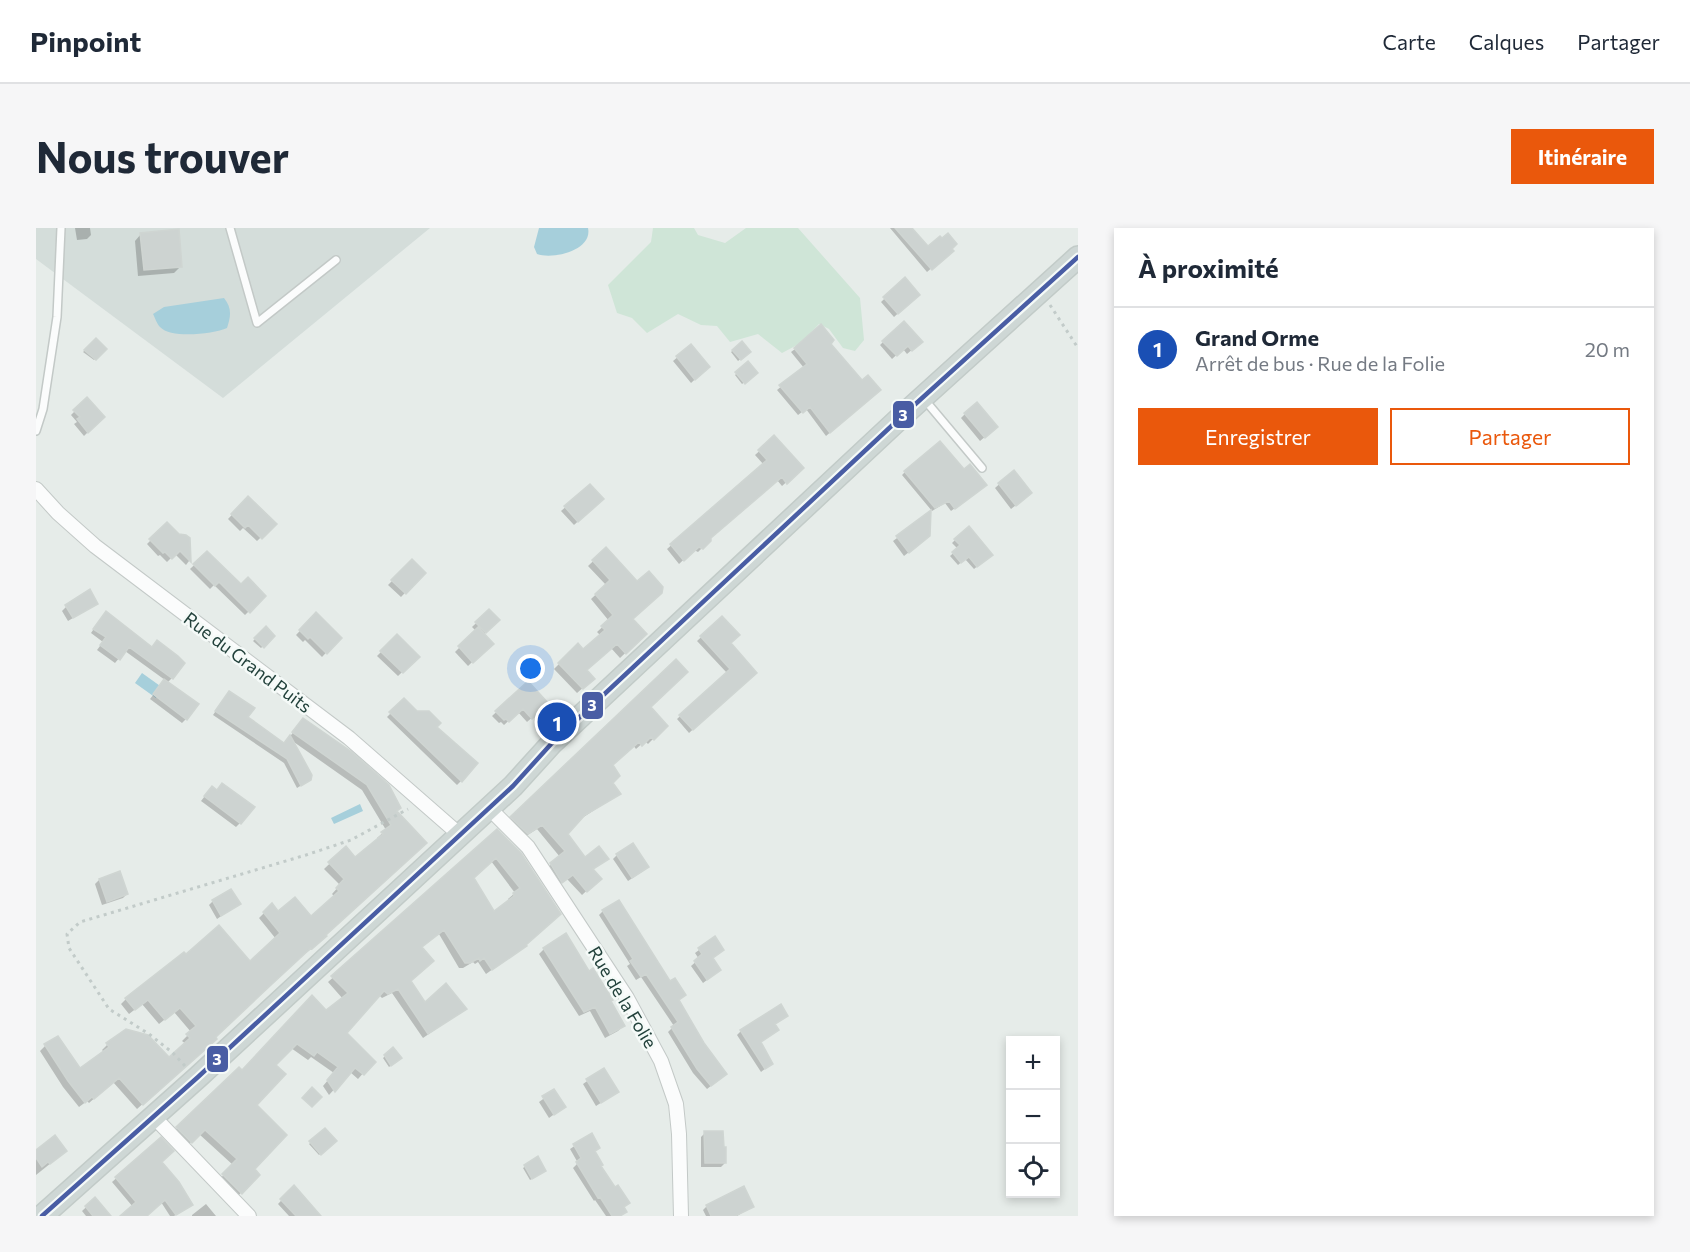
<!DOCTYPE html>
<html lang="fr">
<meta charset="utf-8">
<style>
:root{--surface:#fff;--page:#f6f6f7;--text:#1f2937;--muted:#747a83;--line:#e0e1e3;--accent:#ea580c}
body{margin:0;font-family:Commissioner,sans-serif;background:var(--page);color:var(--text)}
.controls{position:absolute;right:18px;bottom:18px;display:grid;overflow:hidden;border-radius:0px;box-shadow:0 3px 9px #0003}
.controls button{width:54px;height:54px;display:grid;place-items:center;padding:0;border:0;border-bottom:2px solid var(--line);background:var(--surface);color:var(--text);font:30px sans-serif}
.you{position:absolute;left:495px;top:441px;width:21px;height:21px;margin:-15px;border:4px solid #fff;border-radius:50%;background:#1a73e8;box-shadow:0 0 0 9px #1a73e833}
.badge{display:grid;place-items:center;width:39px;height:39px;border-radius:50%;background:var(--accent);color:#fff;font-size:20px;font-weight:700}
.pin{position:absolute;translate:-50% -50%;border:3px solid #fff;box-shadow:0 2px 6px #0006}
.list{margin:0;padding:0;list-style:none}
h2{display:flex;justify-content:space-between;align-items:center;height:78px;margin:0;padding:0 24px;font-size:26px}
h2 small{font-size:20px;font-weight:400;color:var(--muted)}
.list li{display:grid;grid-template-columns:39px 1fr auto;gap:18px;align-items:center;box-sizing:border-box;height:84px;padding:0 24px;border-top:2px solid var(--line)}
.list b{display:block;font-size:22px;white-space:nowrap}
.list p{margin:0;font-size:20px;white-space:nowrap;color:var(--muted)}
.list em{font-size:20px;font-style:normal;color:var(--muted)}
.actions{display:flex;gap:12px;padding:18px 24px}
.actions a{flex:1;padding:14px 0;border:2px solid var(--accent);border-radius:0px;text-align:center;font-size:21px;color:var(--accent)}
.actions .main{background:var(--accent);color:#fff}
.icon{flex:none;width:33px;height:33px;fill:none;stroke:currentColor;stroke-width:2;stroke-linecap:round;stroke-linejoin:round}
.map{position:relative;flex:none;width:1042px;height:988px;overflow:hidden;border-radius:0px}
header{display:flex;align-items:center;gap:36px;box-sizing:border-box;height:84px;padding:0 30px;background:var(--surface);border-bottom:2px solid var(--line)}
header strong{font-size:28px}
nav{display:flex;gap:33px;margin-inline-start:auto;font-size:21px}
.intro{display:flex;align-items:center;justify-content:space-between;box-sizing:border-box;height:144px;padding:0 36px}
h1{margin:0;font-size:42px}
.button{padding:15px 27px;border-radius:0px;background:var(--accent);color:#fff;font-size:21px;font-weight:700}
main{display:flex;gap:36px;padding:0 36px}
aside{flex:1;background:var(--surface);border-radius:0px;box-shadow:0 3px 9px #0003}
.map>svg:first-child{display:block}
.built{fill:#d4ddda}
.green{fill:#cfe5d7}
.water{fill:#a6cfdb}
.shadow{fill:#0003;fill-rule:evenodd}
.building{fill:#cdd3d1;stroke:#cfd5d2;stroke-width:1.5;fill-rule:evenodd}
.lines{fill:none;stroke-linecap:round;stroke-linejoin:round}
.service-casing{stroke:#c3c9c7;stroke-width:10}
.minor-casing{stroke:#c3c9c7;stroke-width:16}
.primary-casing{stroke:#c2cbc8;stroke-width:24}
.path{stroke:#c2cbc9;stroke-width:3;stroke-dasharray:3 4.5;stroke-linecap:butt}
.service{stroke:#fbfcfc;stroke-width:7}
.minor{stroke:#fbfcfc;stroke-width:14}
.primary{stroke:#ced7d5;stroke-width:21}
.bus-1-casing{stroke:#f5faf8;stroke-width:9}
.bus-1{stroke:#495da4;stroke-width:4.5}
.labels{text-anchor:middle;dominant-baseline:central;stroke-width:5;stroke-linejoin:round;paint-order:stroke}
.street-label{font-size:18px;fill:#22413b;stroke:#f5faf8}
.line-badge{stroke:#f5faf8;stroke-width:2}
.badge-label{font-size:16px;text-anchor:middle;font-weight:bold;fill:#fff}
</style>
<header>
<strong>Pinpoint</strong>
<nav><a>Carte</a><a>Calques</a><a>Partager</a></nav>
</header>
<div class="intro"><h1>Nous trouver</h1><a class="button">Itinéraire</a></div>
<main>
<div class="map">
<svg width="1042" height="988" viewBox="0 0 1042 988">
<rect width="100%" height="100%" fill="#e6ece9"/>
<!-- built -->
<path class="built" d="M0 0H394L187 170 0 31Z"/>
<!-- green -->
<path class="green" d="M617 0H658L662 7 689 15 710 0H762L824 70 828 112 819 123 807 120 793 101 783 96 765 115 746 125 722 106 694 114 681 98 665 97 642 86 611 105 596 90 581 85 572 57 615 14Z"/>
<!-- water -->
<path class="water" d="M503 0H552C557 22 517 32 501 26L498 19Z
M188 70C196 80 195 88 191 100 177 106 135 111 124 99 121 96 119 90 117 86L128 79Z
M106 445 127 460 120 470 99 455Z
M324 576 327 583 298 596 295 590Z"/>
<!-- shadow -->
<path class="shadow" d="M39 0H54L55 7 51 11 41 12Z
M854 0H874L892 21H914L912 26 891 44Z
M105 6 145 38 138 45 102 48 99 13Z
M869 51 882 67 858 89 845 74Z
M60 112 69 121 58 132 47 124Z
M847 114H885L871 126 867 121 856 131 844 117Z
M706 115 713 124 702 133 695 124Z
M793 116 826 154 839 166 790 208 770 181 762 187 741 162 768 140 755 124 759 121Z
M655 118 668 143 655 155 637 133Z
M712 135 720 145 706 156 699 147Z
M51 171 67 189 48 208 38 196 41 194 35 187Z
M929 186 956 203 944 213 925 190Z
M738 210 766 240 746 258 741 252 673 310V313L662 324 658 322 643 336 631 321 728 237 719 227Z
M927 243 946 260 915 283 909 275 896 283 866 247 869 244Z
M977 244 990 269 975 281 959 260Z
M554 258 566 271 538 297 525 283Z
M212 270 239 296 221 313 207 300 204 303 192 291Z
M894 286 888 312 868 328 857 313Z
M131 296 142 308 152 311 153 333 150 337 139 326 131 334 124 327 122 328 111 316Z
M919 312 952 329 938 341 929 331 922 337 914 328 922 321 916 315Z
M570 321 601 355 595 391 609 406 584 430 575 420 549 442 557 451 541 465 518 441 542 417 547 423 565 408 561 404 573 393 555 371 570 357 552 338Z
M171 325 205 358 228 368 209 387 178 357 174 361 154 341Z
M376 333 388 345 365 369 352 357Z
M60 376 32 393 26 383 30 379Z
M453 383 462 392 447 407 455 416 432 438 419 424 440 403 436 399Z
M280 386 304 410 286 429 269 412 267 414 260 407Z
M66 389 115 420 136 450 131 455 150 491 146 495 114 471 129 452 89 423 79 435 61 422 67 414 55 405Z
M686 390 693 415 719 445 653 505 641 491 691 445 661 413Z
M230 400 237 408 225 420 217 413Z
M361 408 382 429 362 448 341 428Z
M640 433 613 479 630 498 612 516 609 513 600 521 597 517 575 537V555L583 566 543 592 530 605 549 631H571L556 642 559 655 546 667 531 651 521 658 510 641 524 629 501 601 487 610 471 595Z
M492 455 511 476 491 494 482 484 468 497 465 494 463 495 456 488Z
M190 468 210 490 248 516 267 492 389 614 288 707 284 714 270 725 269 724 178 809 174 816 101 881 77 854 53 875 51 873 43 879 27 859 4 823 9 818 43 842 68 824 66 822 71 817 133 831 150 816 146 813 155 804 138 784 123 796 106 776 93 786 85 776 90 771 213 735 240 711 223 690 228 685 275 690 299 669 296 666 304 657 288 641 309 621 319 631 342 612 341 610 350 602 326 562 255 512 269 555 261 560 248 535 177 487Z
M368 472 399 499 425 553 421 557 351 489Z
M172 564 204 595 200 599 165 573Z
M461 603 484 626 489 718 450 746 442 734 439 736 437 734 427 740H423L403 706 385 719 373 753 389 776 429 781 387 810 356 765 346 770 343 767 309 805 337 834 322 851 314 844 293 867 287 858 298 845 275 829 272 832 255 820 238 837 219 877 217 941 222 947 200 970 183 952 197 937 163 906 150 919 136 905 203 841 206 844 307 771 292 754ZM455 633 479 665 472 671 473 673 457 685 437 650Z
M581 627 607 643 592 653 577 631Z
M63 652 91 666 87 670 66 677 59 656Z
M177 673 203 676 181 691 173 677Z
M567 683 641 773 685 850 671 861 657 845 632 804 638 798 605 749 600 752 591 738 594 736 563 687Z
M679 710 676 730 679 746 667 755 655 738 663 731 659 725Z
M508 721 573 773 587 798 582 803 569 810 554 783 543 788 503 726Z
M737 797 741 802 724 814 735 836 725 844 701 807 705 803Z
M357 821 364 830 353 839 347 830Z
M567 842 577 867 560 878 547 856Z
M518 863 528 879 513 890 503 874Z
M289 902 299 913 283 927 273 916Z
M669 905 689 935 685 939H665V909Z
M555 907 558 924 563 938 587 980 584 988H570L559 972 558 973 537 940 542 935 534 921Z
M125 911 124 934 152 980 138 988H134L125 974 109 988H86L97 979 76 954Z
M0 925 25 927 0 947Z
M501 930 507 944 494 952 487 940Z
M258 959 276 988H253L242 976Z
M59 971 73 988H50L46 983Z
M170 976 180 988H156V987Z
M671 978H717L701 988H670L667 982Z"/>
<!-- building -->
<path class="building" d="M859 0H876L892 18 904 8 906 10 912 5 921 16 916 21 918 23 896 42Z
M143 1 146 39 108 42 104 5Z
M869 49 884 67 862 86 847 69Z
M868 93 887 114 876 123 872 118 861 128 846 113Z
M785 96 798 112 795 116 826 152 832 147 845 162 794 205 774 179 767 185 743 157 771 136 758 120Z
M60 110 71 121 60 132 48 122Z
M706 113 715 124 705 132 696 122Z
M655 116 674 139 659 152 640 128Z
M712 133 722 145 709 156 699 144Z
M51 169 69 189 52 205 41 191 44 189 37 182Z
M941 174 962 199 949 210 928 185Z
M738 207 768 240 751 256 746 249 675 310V313L667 321 663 319 648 333 634 316 731 232 722 222Z
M904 213 928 241 934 236 951 257 919 281 913 273 899 280 868 243Z
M978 242 996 265 980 278 962 255Z
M554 256 568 271 542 294 528 278Z
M212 268 241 296 226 311 212 297 209 300 195 286Z
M895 282 894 308 873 325 860 308Z
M131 294 143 306 150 307 154 310 155 334 144 323 136 331 129 324 127 325 113 311Z
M933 298 957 327 941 339 933 329 925 335 916 324 924 317 918 311Z
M570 319 601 353 613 343 627 359 626 365 597 391 611 406 590 426 581 416 551 442 559 451 547 461 522 435 542 415 547 421 569 402 565 398 577 387 559 366 574 352 556 332Z
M171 323 205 356 212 349 230 368 214 385 183 354 179 358 157 336Z
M376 331 390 345 370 366 355 352Z
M54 361 62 376 37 390 29 377Z
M453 381 464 392 450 405 439 394Z
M70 383 116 419 121 412 142 428 149 435 137 451 93 419 84 432 64 417 70 409 57 401Z
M280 384 306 410 291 426 274 409 272 411 263 402Z
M686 388 704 407 695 415 721 445 657 502 643 487 694 441 664 408Z
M230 398 239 408 228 420 218 410Z
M442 399 458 416 437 435 422 418Z
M361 406 384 429 367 445 344 423Z
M640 431 652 444 615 479 632 498 618 512 615 509 606 518 603 514 577 537 584 548 577 555 585 566 549 587 532 606 549 629 563 618 573 631 557 641 566 651 551 664 537 647 526 655 514 635 529 623 506 597 492 606 474 589Z
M128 451 163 476 151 492 117 466Z
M492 453 513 476 496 491 487 481 473 494 470 491 468 492 459 483Z
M193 463 219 480 212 489 248 515 254 507 276 547 275 552 265 558 251 531 179 483Z
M368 470 381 483H393L405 495 401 499 442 535 426 554 353 484Z
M267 490 316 524 353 557 365 580 361 583 391 615 290 707 291 708 276 721 275 720 235 757 180 809 181 811 107 877 83 850 58 871 56 869 49 875 32 853 8 816 22 808 44 840 73 819 70 815 90 801 112 807 133 829 154 810 150 806 160 798 144 780 129 792 112 772 99 782 89 770 148 724 150 726 183 697 214 733 244 705 227 684 236 675 242 683 259 669 275 688 303 663 300 660 308 651 292 634 310 618 319 629 347 606 345 604 355 597 331 557 256 504Z
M186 555 219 579 205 596 168 568 176 558 181 562Z
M461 601 485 625 525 686 490 717 491 718 456 742 448 730 444 733 443 730 434 735H429L408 702 386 719 398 733 375 753 389 774 410 755 431 781 392 806 362 761 352 766 348 763 311 805 340 834 328 847 319 840 299 864 291 852 302 839 281 824 278 828 261 816 240 837 250 846 221 877 251 907 219 941 224 947 206 966 186 946 201 931 169 902 156 915 140 899 203 839 206 842 276 767 290 782 312 765 295 748ZM460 630 484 660 477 665 478 668 458 683 438 650Z
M597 615 613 639 596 650 580 626Z
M84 643 92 666 71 674 63 651Z
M195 661 205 676 185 688 176 672Z
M583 672 634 753 639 750 650 767 643 772 668 815 691 846 675 858 661 841 635 799 642 794 610 746 605 749 594 733 597 731 566 682Z
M530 705 553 743 557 740 577 772 575 773 589 798 574 806 559 779 548 784 507 720Z
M679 708 688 722 677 730 685 742 671 752 658 733 666 726 662 720Z
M745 776 752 788 739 796 743 802 725 814 737 836 729 841 704 802Z
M357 819 366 830 355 838 348 827Z
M568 840 583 864 565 875 550 851Z
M276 859 286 869 276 879 266 870Z
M518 861 530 879 518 887 506 868Z
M289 900 301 913 285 927 273 913Z
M668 903H687L688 919H690V935H669Z
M556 905 564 920 559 923 567 937 565 938 579 959 582 957 594 975 588 979 591 984 584 988H576L564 969 562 970 540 934 545 930 537 916Z
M19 907 31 923 14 936 12 934 6 939 0 930V922Z
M125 909 138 923 126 934 143 954 157 977 140 987 129 972 111 988H84L100 974 79 949Z
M502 928 510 943 496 951 488 937Z
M258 957 285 988H260L244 971Z
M708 958 718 979 699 988H675L670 977Z
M59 969 75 988H57L49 978Z"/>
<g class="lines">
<!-- service casing -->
<g class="service-casing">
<path id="service" d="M194 0 221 95 300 32
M888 171 946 240
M0 203 7 181 21 89 25 0"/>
</g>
<!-- minor casing -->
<g class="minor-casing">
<path id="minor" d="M0 261 22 285 59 318 313 510 424 607
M453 580 492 619 591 770 625 833 640 876 643 906 645 988
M118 889 213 988"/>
</g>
<!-- primary casing -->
<g class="primary-casing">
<path id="primary" d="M6 988 162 849 477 558 516 515 864 190 1042 29"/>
</g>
<!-- path -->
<path class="path" d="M1014 77 1042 120
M149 838 137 825 113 806 73 781 33 720 31 706 44 694 270 627 315 612 372 581"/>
<!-- service -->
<use href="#service" class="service"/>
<!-- minor -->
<use href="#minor" class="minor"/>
<!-- primary -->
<use href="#primary" class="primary"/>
<!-- bus-1 casing -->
<g class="bus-1-casing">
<path id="bus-1" d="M6 988 162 849 477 558 516 515 864 190 1042 29"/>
</g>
<!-- bus-1 -->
<use href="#bus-1" class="bus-1"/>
</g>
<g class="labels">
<!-- street labels -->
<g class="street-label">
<text transform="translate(212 434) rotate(37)">Rue du Grand Puits</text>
<text transform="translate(587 769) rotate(59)">Rue de la Folie</text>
</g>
</g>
<g class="line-badge">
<rect x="856" y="172" width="23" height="29" rx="6" fill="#495da4"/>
<rect x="545" y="463" width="23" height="29" rx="6" fill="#495da4"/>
<rect x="170" y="817" width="23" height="28" rx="6" fill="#495da4"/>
</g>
<g class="badge-label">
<text x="867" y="193">3</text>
<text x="556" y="483">3</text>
<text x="181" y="837">3</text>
</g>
</svg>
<div class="controls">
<button>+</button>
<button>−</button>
<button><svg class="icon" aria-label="locate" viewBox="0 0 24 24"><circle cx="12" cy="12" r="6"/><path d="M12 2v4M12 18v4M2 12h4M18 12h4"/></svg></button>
</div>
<div class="you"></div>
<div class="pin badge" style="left:521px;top:494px;background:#1a4fb4">1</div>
</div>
<aside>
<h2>À proximité<small></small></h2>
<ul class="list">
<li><span class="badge" style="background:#1a4fb4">1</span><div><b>Grand Orme</b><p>Arrêt de bus · Rue de la Folie</p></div><em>20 m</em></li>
</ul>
<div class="actions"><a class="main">Enregistrer</a><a>Partager</a></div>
</aside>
</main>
